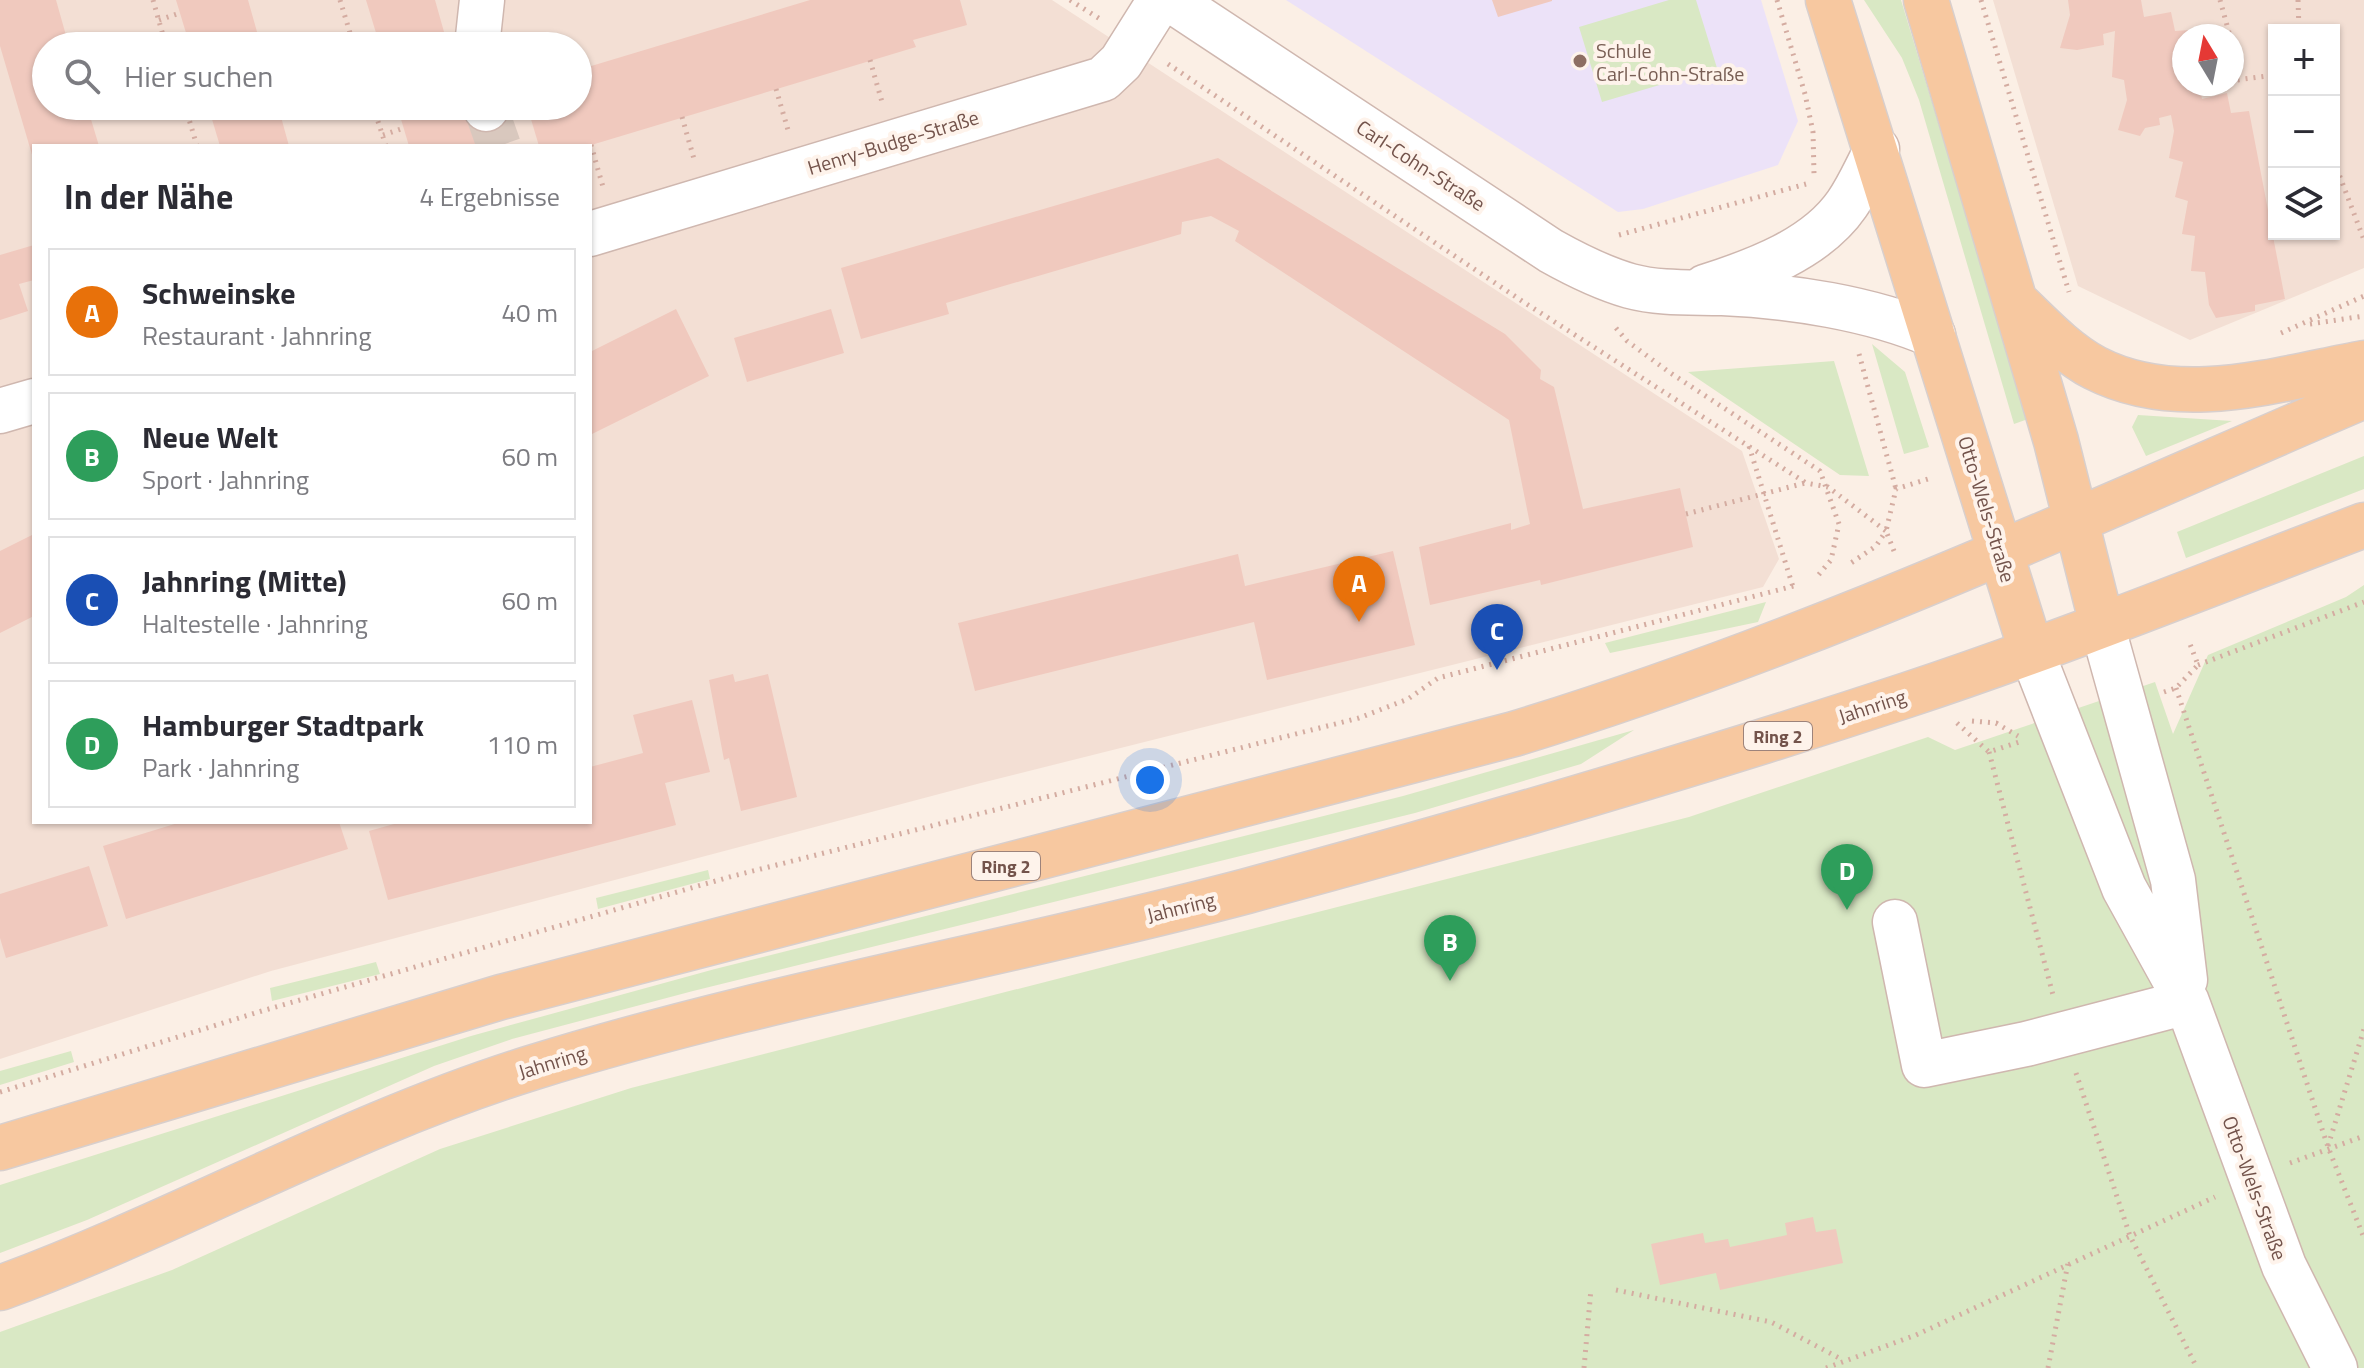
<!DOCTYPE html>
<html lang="de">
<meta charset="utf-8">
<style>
:root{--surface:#fff;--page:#f7f7f7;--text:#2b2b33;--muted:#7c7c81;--line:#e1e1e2;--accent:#e0574f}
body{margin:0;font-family:"Titillium Web",sans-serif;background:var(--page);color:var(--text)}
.controls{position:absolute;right:24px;top:24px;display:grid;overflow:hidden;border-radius:0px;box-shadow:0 2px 6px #0004}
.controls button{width:72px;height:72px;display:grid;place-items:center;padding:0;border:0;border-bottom:2px solid var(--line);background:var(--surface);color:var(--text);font:40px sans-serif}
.compass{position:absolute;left:2172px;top:24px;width:72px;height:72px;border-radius:50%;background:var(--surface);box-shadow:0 2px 6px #0004;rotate:350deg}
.you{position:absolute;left:1150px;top:780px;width:28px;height:28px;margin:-20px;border:6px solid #fff;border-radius:50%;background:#1a73e8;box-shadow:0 0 0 12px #1a73e833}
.badge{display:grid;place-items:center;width:52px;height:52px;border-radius:50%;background:var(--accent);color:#fff;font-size:26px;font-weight:700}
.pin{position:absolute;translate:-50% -66px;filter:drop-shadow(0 2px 4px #0008)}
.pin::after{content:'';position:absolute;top:42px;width:28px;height:24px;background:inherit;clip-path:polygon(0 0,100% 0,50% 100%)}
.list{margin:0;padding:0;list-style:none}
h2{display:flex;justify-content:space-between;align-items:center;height:104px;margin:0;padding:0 32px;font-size:34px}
h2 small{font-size:26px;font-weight:400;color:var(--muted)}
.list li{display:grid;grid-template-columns:52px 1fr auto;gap:24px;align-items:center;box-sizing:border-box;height:128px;margin:0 16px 16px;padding:0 16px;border:2px solid var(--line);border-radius:0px}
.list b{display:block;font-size:30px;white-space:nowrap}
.list p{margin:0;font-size:26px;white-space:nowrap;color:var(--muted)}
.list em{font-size:26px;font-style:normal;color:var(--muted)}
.icon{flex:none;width:44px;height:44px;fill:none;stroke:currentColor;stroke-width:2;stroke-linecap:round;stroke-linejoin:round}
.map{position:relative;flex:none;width:2364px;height:1368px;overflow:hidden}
.search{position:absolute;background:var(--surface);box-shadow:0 2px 6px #0004;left:32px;top:32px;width:560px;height:88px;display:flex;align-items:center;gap:20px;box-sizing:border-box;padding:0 28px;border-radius:44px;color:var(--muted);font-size:30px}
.panel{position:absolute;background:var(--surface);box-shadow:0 2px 6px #0004;left:32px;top:144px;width:560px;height:680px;border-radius:0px}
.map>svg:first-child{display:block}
.residential{fill:#f3dfd4;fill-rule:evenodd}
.education{fill:#ece2f8}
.green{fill:#d9e8c4}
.building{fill:#f0c9be}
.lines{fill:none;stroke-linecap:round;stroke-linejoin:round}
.minor-tunnel{stroke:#d9c8be;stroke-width:44;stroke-dasharray:44 22;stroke-linecap:butt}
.minor-casing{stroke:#cfb7af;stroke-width:47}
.major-casing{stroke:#d8cfcd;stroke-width:47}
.path{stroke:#d4aca1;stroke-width:5;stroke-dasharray:2 6;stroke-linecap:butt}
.minor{stroke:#fff;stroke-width:44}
.major{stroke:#f7c8a0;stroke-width:44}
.education-dot{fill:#8d6e63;stroke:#fef3eb;stroke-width:3}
.labels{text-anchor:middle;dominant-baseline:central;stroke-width:8;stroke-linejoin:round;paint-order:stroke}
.shield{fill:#fef3eb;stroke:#9d837b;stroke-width:2}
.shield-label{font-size:18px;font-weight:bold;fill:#73534b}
.education-label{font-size:20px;fill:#785e54;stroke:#fef3eb;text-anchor:start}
.street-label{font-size:20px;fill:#73534b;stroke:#fef3eb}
</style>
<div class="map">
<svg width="2364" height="1368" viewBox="0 0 2364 1368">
<rect width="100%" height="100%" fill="#fbefe5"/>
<!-- residential -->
<path class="residential" d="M0 0H1052L1742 451 1779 559 1763 587 977 784 271 971 0 1059ZM46 46H578V106H46ZM34 146H590V822H34Z
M1993 0H2364V268L2190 340 2078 286ZM2274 30H2334V234H2274ZM2184 36H2232V84H2184Z"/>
<!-- education -->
<path class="education" d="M1286 0H1761L1798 121 1778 165 1643 209 1618 212Z"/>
<!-- green -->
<path class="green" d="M1669 0H1696L1717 68 1602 102 1579 27Z
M1864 0H1901L2028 419 2014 424 1919 100 1902 58Z
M1872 344 1905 372 1929 447 1904 454Z
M1834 361 1869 476 1840 475 1688 372Z
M2138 415 2232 421 2146 456 2132 427Z
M2364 456V489L2186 558 2177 532Z
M2364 585V1368H0V1332L172 1270 440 1149 631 1088 1689 817 1928 737 1955 750 2155 682 2173 734 2208 655 2346 597Z
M1766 602 1758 622 1610 653 1605 643Z
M1634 730 1581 764 1415 813 693 991 512 1039 434 1066 87 1220 0 1253V1185L471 1036 715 969 1403 796Z
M708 870 710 879 598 909 596 898Z
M376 962 380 974 272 1001 270 988Z
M71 1051 74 1062 0 1085V1071Z"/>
<!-- building -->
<path class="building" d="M0 0H56L69 46H46V106H87L99 146H34L33 158 0 46Z
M176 0H248L261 46H190Z
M366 0H435L448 46H380Z
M810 0H960L967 25 913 40 916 47 588 146H539L527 106H578V70Z
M1492 0H1552V1L1498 17Z
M2068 0H2141L2144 17 2171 12 2175 31 2190 30 2192 36H2184V84H2199L2202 99 2227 93 2231 113 2249 111 2285 299 2255 305V311L2216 318 2209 305 2205 272 2191 271 2195 236 2182 234 2188 201 2175 197 2183 162 2169 158 2174 131 2171 115 2159 118 2160 125 2145 128 2140 136 2118 130 2127 100 2124 80 2112 77 2115 31 2103 34 2104 45 2077 50 2060 48 2070 15Z
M208 106H278L289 146H220Z
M397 106H465L476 146H409Z
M1218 158 1505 334 1541 370 1540 379 1554 387 1583 509 1680 488 1693 547 1541 585 1540 580 1430 605 1419 547 1511 523V530L1530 524 1509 420 1235 241 1239 231 1211 216 1182 222 1181 234 946 303 949 314 861 339 841 268Z
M34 245V280L19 284 28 311 0 320V255Z
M676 309 709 376 590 435V352Z
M831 309 844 353 747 382 734 338Z
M34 534V616L0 633V551Z
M1393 551 1415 645 1267 680 1254 622 975 691 958 623 1238 554 1245 586Z
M733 674 735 682 768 674 797 797 741 811 729 758 724 760 709 680Z
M692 700 710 772 665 783 676 825 388 900 369 831 401 822H590V767L643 753 633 715Z
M181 822H339L348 849 126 919 103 846Z
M89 866 108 926 6 958 0 938V894Z
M1813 1217 1816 1232 1836 1229 1843 1263 1720 1290 1716 1273 1660 1285 1651 1244 1703 1233 1705 1243 1728 1239 1730 1247 1787 1235 1785 1223Z"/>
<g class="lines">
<!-- minor-tunnel -->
<path class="minor-tunnel" d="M486 109 499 146"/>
<!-- minor casing -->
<g class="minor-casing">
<path id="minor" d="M1171 0 1551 251C1576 265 1602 278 1630 286 1660 294 1691 292 1722 293 1791 296 1870 308 1933 335
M477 46 482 0
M486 106V109
M590 234 1103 79 1121 62 1160 0
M1705 287C1755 271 1816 249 1847 204 1859 187 1867 167 1877 149
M0 411 34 401
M2102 625 2173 880 2185 980
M2031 650 2124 888 2187 1002 2284 1266 2335 1368
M1895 922 1924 1065 2026 1044 2187 1002"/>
</g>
<!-- major casing -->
<g class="major-casing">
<path id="major" d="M1828 0 2031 650
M1926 0 2056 441 2102 625
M2016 302C2040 325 2066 353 2095 368 2179 411 2277 379 2364 363
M0 1148 501 997 1514 734C1806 645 2084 516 2364 396
M0 1288C180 1222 348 1125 531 1068 766 995 1010 954 1247 891 1469 831 1689 767 1907 695 2061 644 2212 583 2364 525"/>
</g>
<!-- path -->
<path class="path" d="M153 0 166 46
M340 0 354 46
M1070 0 1100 19
M1777 0 1805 94 1813 132 1814 174
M1981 0 2069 292
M2220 0 2230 36
M2298 0 2299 30
M159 20 180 13
M370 46 379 43
M2232 49 2237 80 2274 75
M870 60 882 102
M1168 64 1522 301 1806 483 1828 487 1886 531 1876 546 1848 565
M776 89 788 130
M185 106 197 146
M373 106 386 146
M682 117 694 159
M383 135 404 128
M591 145 603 187
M2334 161 2364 240
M1619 235 1806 184
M2310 324 2364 316
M1616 328 1627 341 1669 372 1820 471 1839 524 1831 560 1815 579
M2281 333 2364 296
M1859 354 1896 489
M1749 446 1793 587
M1686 514 1805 483
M1894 551 1886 531 1896 489 1931 478
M2198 665 2364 602
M2176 688 2328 1147 2364 1238
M2164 692 2176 688 2198 665 2190 644
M1972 721 1996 723 2018 736
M1957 723 1989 752 2022 741
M1989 752 2053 995
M2076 1073 2130 1236 2197 1368
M0 1092 265 1010 733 876 1359 718 1408 699 1438 678 1794 586
M2328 1146 2364 1029
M2290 1163 2364 1136
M1616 1290 1771 1322 1843 1360
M1584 1368 1591 1289
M1826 1368 1916 1335 2215 1197
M2048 1368 2068 1263"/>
<!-- minor -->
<use href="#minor" class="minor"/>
<!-- major -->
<use href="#major" class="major"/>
</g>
<!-- markers -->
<circle class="education-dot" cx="1580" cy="61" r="8"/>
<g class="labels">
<!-- shield labels -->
<g class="shield">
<rect x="1744" y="722" width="68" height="28" rx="6"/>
<rect x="972" y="852" width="68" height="28" rx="6"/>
</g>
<g class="shield-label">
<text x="1778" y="736">Ring 2</text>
<text x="1006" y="866">Ring 2</text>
</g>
<!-- education labels -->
<g class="education-label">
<text x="1596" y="50">Schule<tspan x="1596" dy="23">Carl-Cohn-Straße</tspan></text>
</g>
<!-- street labels -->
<g class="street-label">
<text transform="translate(893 142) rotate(-17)">Henry-Budge-Straße</text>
<text transform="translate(1421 165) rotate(33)">Carl-Cohn-Straße</text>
<text transform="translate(1987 509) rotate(73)">Otto-Wels-Straße</text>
<text transform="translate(1872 706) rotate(-18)">Jahnring</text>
<text transform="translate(1181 907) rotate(-14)">Jahnring</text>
<text transform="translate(552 1062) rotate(-17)">Jahnring</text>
<text transform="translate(2255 1188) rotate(70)">Otto-Wels-Straße</text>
</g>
</g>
</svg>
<div class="controls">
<button>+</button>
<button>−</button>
<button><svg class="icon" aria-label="layers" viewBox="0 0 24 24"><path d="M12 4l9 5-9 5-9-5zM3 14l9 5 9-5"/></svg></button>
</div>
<svg class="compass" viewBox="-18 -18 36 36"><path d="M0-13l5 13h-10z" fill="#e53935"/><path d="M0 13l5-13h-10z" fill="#7c7c81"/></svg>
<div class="you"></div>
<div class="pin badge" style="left:1359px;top:622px;background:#e8710a">A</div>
<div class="pin badge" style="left:1450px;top:981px;background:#2e9e5b">B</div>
<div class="pin badge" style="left:1497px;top:670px;background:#1a4fb4">C</div>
<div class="pin badge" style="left:1847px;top:910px;background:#2e9e5b">D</div>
<div class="search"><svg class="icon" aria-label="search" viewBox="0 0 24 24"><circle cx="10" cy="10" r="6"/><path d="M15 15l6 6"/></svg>Hier suchen</div>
<section class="panel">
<h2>In der Nähe<small>4 Ergebnisse</small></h2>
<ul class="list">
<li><span class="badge" style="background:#e8710a">A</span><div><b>Schweinske</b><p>Restaurant · Jahnring</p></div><em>40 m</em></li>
<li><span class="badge" style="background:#2e9e5b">B</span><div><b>Neue Welt</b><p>Sport · Jahnring</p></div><em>60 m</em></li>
<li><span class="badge" style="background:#1a4fb4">C</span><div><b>Jahnring (Mitte)</b><p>Haltestelle · Jahnring</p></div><em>60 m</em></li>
<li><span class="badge" style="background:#2e9e5b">D</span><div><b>Hamburger Stadtpark</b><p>Park · Jahnring</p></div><em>110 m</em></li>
</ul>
</section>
</div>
